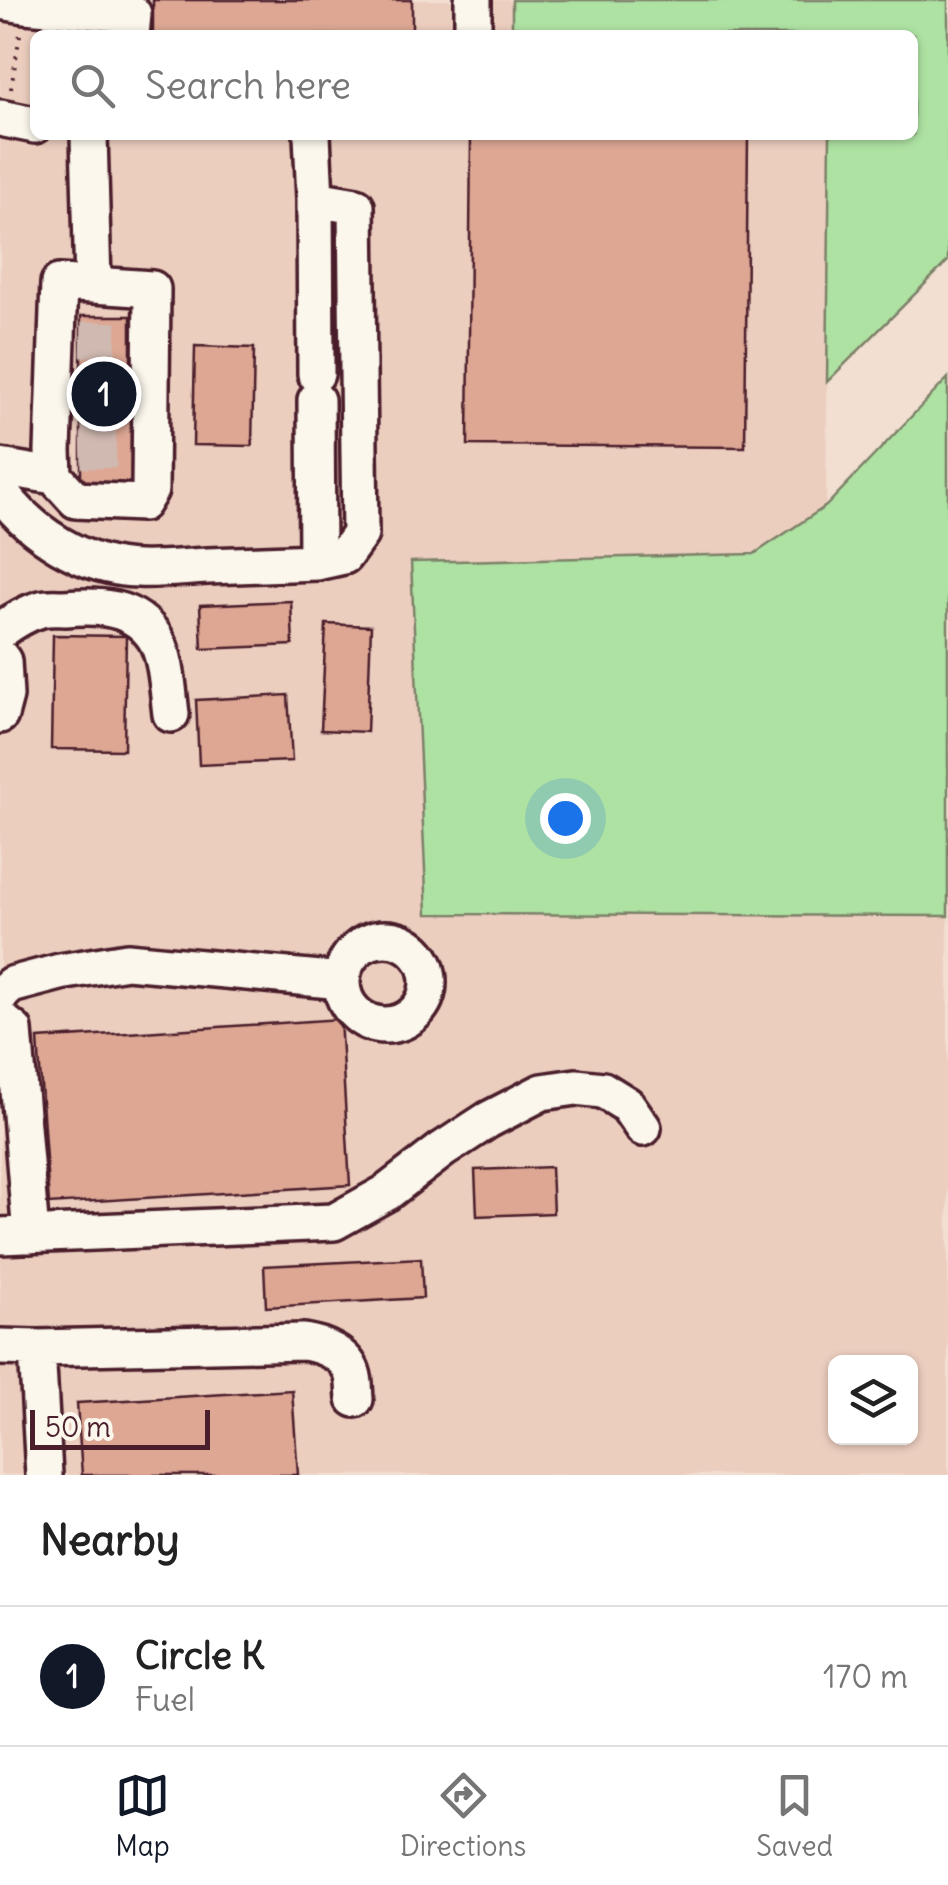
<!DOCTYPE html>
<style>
:root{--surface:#fff;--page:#f6f6f6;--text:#222;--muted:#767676;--line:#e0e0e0;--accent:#111827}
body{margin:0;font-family:Delius,sans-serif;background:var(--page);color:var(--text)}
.controls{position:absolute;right:30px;bottom:30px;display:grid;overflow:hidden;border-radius:15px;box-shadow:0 2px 8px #0004}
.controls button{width:90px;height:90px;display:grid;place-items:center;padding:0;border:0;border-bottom:2px solid var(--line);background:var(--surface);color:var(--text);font:50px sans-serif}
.scale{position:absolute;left:30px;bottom:25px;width:180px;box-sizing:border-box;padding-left:10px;border:5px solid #4a1f2b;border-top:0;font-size:28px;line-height:35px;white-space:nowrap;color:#4a1f2b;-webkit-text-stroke:8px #fbf7ec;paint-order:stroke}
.you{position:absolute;left:565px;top:818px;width:35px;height:35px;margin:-25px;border:8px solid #fff;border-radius:50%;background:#1a73e8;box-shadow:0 0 0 15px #1a73e833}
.badge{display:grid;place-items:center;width:65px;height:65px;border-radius:50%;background:var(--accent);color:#fff;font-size:32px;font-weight:700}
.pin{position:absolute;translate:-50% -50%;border:5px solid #fff;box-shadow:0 2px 10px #0006}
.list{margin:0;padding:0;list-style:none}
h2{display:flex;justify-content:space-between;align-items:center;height:130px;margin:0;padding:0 40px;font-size:42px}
h2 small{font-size:32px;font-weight:400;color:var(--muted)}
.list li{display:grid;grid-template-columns:65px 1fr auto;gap:30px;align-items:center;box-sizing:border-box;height:140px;padding:0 40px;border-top:2px solid var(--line)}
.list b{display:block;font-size:38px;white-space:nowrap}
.list p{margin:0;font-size:32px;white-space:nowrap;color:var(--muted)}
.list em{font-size:32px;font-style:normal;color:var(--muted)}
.icon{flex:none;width:55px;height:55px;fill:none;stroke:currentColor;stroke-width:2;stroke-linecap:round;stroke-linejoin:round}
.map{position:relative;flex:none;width:948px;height:1475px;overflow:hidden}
.search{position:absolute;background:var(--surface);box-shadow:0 2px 8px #0004;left:30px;right:30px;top:30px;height:110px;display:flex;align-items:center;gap:25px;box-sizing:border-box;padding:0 35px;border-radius:15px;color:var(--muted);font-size:38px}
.sheet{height:270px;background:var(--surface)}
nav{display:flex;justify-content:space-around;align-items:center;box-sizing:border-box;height:140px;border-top:2px solid var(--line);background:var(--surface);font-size:28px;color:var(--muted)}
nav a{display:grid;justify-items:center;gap:5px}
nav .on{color:var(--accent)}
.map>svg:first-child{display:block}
.built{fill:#eccebf;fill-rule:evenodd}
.green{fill:#aee2a3;stroke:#7c8067;stroke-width:2.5}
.building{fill:#dda794;stroke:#4a1f2b;stroke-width:2.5}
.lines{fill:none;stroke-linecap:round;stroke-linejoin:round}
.minor-tunnel{stroke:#d0b9b1;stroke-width:35;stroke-dasharray:35 18;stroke-linecap:butt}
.minor-casing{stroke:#4a1f2b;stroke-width:42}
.path{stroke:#4a1f2b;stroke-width:4;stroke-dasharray:2.5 8;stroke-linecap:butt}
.minor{stroke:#fbf7ec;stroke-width:35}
</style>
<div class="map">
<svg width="948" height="1475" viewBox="0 0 948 1475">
<rect width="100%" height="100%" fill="#f2dfd2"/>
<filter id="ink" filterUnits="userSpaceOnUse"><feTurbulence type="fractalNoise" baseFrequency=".01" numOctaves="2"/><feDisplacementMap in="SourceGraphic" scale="20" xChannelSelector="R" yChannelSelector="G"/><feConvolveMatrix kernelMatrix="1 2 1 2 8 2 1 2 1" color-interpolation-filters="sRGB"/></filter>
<g filter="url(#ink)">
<!-- built -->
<path class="built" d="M0 0H512V35H35V135H830L826 506 754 554 411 562 427 913 948 916V1475H0ZM836 1362H910V1438H836Z"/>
<!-- green -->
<path class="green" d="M512 0H948V261L827 382 830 135H913V35H512Z
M948 378V916L427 914 411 562 754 554 826 506Z"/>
<!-- building -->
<path class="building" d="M153 0H412V35H153Z
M471 135H748L745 447 468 445Z
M81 316H131V483H81Z
M195 346 254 348 252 446 193 445Z
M291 601 293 645 202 649 200 605Z
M326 624 371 626 367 732 321 730Z
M53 635 126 636 124 750 51 749Z
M288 695 292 761 199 765 196 700Z
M340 1019 350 1185 49 1204 38 1039Z
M551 1167 553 1213 477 1216 475 1170Z
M421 1258 423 1298 266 1307 264 1266Z
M292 1390 298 1475H82L77 1403Z"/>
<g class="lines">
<!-- minor-tunnel -->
<path class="minor-tunnel" d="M81 339 131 340
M81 381H131
M81 416 131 415
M81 451 131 450"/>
<!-- minor casing -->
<g class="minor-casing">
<path id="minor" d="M473 0V35
M0 1 25 5 133 14 131 35
M0 118 35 125
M315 199 316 374
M316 400 317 562
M0 467 54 476 76 500 142 503 150 490 152 289 93 285
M54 476 53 451 59 283 93 285 89 135
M0 491C30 533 85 568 138 569 161 570 185 567 208 566 244 565 281 563 317 562L344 556 360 534 356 206 315 199 312 135
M0 631C12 622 27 613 41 609 48 607 57 608 65 608 98 605 135 606 155 638 167 657 168 692 171 714
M0 657 3 661 5 696 0 715
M342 982a43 43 0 1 1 86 0a43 43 0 1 1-86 0Z
M0 995 11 985 60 972 127 961 342 981
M0 1019 14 1030 31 1235
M0 1236 334 1222 386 1193 442 1150 488 1120 542 1092 576 1087 603 1090 627 1105 643 1128
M0 1347 37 1348 44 1475
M37 1348 304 1342C323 1345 346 1354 352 1373 355 1381 354 1391 355 1399"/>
</g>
<!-- path -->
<path class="path" d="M11 89 20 34"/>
<!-- minor -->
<use href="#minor" class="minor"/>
</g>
</g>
</svg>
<div class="controls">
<button><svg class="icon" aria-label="layers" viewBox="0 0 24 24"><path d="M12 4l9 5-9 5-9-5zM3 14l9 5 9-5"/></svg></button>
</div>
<div class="scale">50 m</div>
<div class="you"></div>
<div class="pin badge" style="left:104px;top:394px">1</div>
<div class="search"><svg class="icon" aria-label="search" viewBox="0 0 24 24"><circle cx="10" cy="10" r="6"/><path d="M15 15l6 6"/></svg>Search here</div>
</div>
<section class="sheet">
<h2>Nearby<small></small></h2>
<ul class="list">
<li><span class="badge">1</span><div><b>Circle K</b><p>Fuel</p></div><em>170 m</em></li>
</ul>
</section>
<nav>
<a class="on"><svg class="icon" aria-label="map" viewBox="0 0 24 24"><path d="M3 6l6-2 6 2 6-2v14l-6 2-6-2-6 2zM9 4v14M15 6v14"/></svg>Map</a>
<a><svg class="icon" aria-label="directions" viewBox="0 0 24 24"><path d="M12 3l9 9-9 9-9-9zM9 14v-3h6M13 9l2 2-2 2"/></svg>Directions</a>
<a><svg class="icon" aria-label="saved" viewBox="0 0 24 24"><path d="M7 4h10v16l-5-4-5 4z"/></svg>Saved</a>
</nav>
